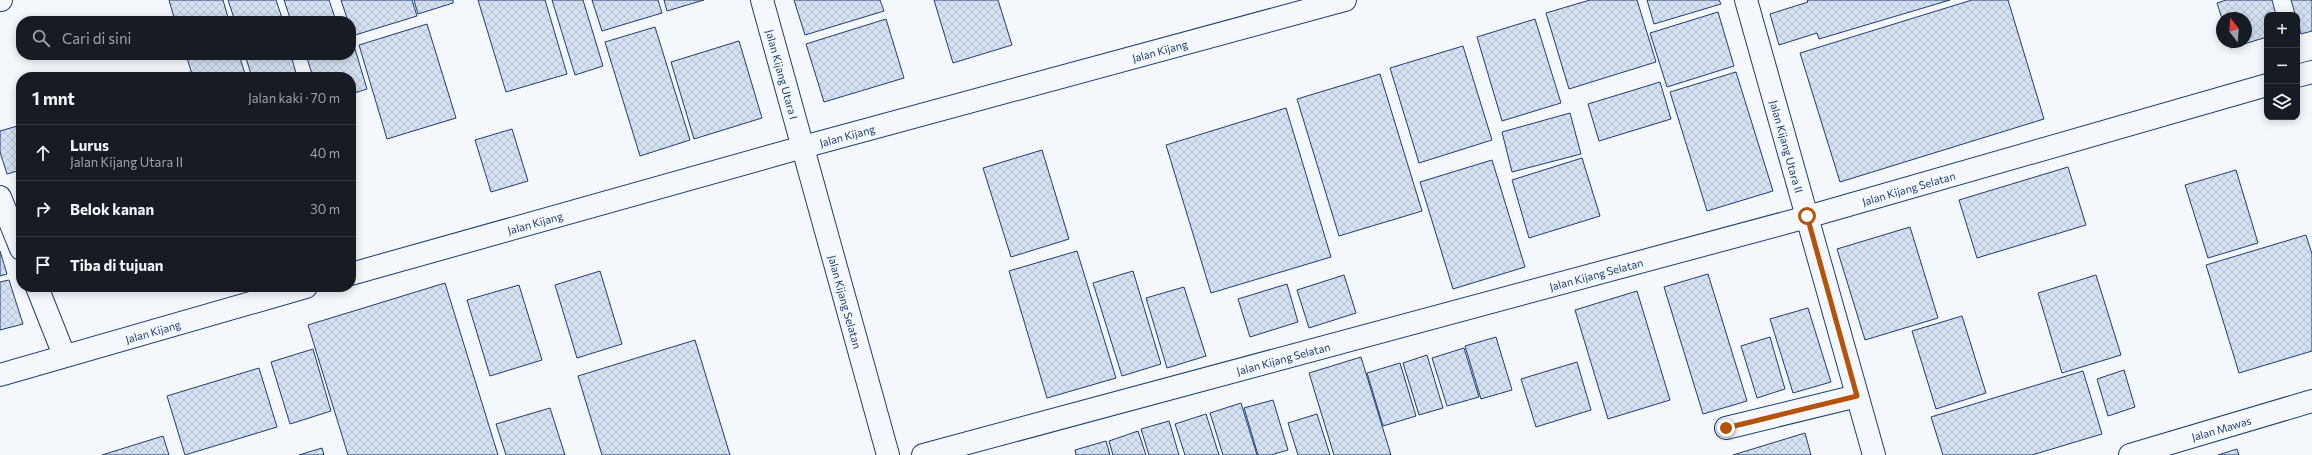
<!DOCTYPE html>
<html lang="id">
<meta charset="utf-8">
<style>
:root{--surface:#171b24;--page:#20242c;--text:#f1f3f6;--muted:#9ea1a6;--line:#363941}
body{margin:0;font-family:Commissioner,sans-serif;background:var(--page);color:var(--text)}
.controls{position:absolute;right:12px;top:12px;display:grid;overflow:hidden;border-radius:8px;box-shadow:0 2px 10px #0003}
.controls button{width:36px;height:36px;display:grid;place-items:center;padding:0;border:0;border-bottom:1px solid var(--line);background:var(--surface);color:var(--text);font:20px sans-serif}
.compass{position:absolute;left:2216px;top:12px;width:36px;height:36px;border-radius:50%;background:var(--surface);box-shadow:0 2px 10px #0003;rotate:343deg}
.stop{position:absolute;width:12px;height:12px;margin:-9px;border:3px solid #b45309;border-radius:50%;background:#fff}
.stop.end{background:#b45309;border-color:#fff;box-shadow:0 1px 4px #0008}
.list{margin:0;padding:0;list-style:none}
h2{display:flex;justify-content:space-between;align-items:center;height:52px;margin:0;padding:0 16px;font-size:17px}
h2 small{font-size:13px;font-weight:400;color:var(--muted)}
.list li{display:grid;grid-template-columns:26px 1fr auto;gap:12px;align-items:center;box-sizing:border-box;height:56px;padding:0 16px;border-top:1px solid var(--line)}
.list b{display:block;font-size:15px;white-space:nowrap}
.list p{margin:0;font-size:13px;white-space:nowrap;color:var(--muted)}
.list em{font-size:13px;font-style:normal;color:var(--muted)}
.icon{flex:none;width:22px;height:22px;fill:none;stroke:currentColor;stroke-width:2;stroke-linecap:round;stroke-linejoin:round}
.map{position:relative;flex:none;width:2312px;height:455px;overflow:hidden}
.search{position:absolute;background:var(--surface);box-shadow:0 2px 10px #0003;left:16px;top:16px;width:340px;height:44px;display:flex;align-items:center;gap:10px;box-sizing:border-box;padding:0 14px;border-radius:16px;color:var(--muted);font-size:15px}
.panel{position:absolute;background:var(--surface);box-shadow:0 2px 10px #0003;left:16px;top:72px;width:340px;height:220px;border-radius:16px}
.map>svg:first-child{display:block}
.building{fill:url(#building-cross-hatch);stroke:#1d3f73}
.lines{fill:none;stroke-linecap:round;stroke-linejoin:round}
.street-casing{stroke:#1d3f73;stroke-width:24}
.secondary-casing{stroke:#1d3f73;stroke-width:24}
.street{stroke:#f4f7fb;stroke-width:22}
.secondary{stroke:#f4f7fb;stroke-width:22}
.route{stroke:#b45309;stroke-width:5}
.labels{text-anchor:middle;dominant-baseline:central;stroke-width:3;stroke-linejoin:round;paint-order:stroke}
.street-label{font-size:11px;fill:#1d3f73;stroke:#f4f7fb}
</style>
<div class="map">
<svg width="2312" height="455" viewBox="0 0 2312 455">
<defs>
<pattern id="building-cross-hatch" width="8" height="8" patternUnits="userSpaceOnUse"><rect width="8" height="8" fill="#d5e0f0"/><path d="M0 0l8 8M0 8l8-8" fill="none" stroke="#b6c1d1"/></pattern>
</defs>
<rect width="100%" height="100%" fill="#f4f7fb"/>
<!-- building -->
<path class="building" d="M169 0H223L229 21H175Z
M228 0H276L283 21H235Z
M284 0H329L336 21H291Z
M341 0H412L417 16 352 36 351 21H348Z
M414 0H453V3L418 14Z
M478 0H545L567 74 506 92Z
M552 0H583L603 66 575 75Z
M592 0H658L662 13 602 31Z
M664 0H704L667 11Z
M794 0H880L884 11 805 35Z
M934 0H998L1012 45 953 63Z
M1590 0H1637L1656 62 1569 89 1546 13Z
M1647 0H1719L1721 4 1654 24Z
M1807 0H1950L1819 39 1817 33 1779 45 1770 14 1808 2Z
M1972 0H2008L2044 119 1840 182 1800 53Z
M2226 0H2272L2276 15H2267V37L2231 48 2229 42H2246V18L2222 19 2217 3Z
M2291 0H2312V31L2301 34Z
M1718 12 1734 66 1667 87 1650 33Z
M886 19 904 78 824 102 806 44Z
M1535 19 1561 103 1502 121 1477 37Z
M427 24 456 118 387 139 359 45Z
M655 27 690 140 640 156 605 42Z
M352 39 367 89 351 94V77H313L306 55H351Z
M739 41 762 118 694 139 671 62Z
M1463 46 1492 140 1419 163 1390 68Z
M186 55H239L246 77H193Z
M245 55H291L297 77H252Z
M190 72 191 77H172Z
M1736 72 1773 191 1707 211 1670 92Z
M1380 74 1422 211 1339 236 1297 99Z
M1660 82 1671 119 1599 141 1588 104Z
M1286 108 1331 257 1211 293 1166 145Z
M1570 113 1581 154 1512 172 1502 132Z
M21 125V170L7 174 0 152V131Z
M512 129 528 181 491 192 475 140Z
M1042 150 1069 239 1011 257 983 168Z
M1582 158 1600 216 1529 238 1512 180Z
M1492 160 1525 267 1453 289 1420 182Z
M2068 167 2086 225 1977 258 1959 200Z
M2236 170 2258 243 2208 258 2185 185Z
M1910 227 1938 318 1865 340 1837 249Z
M2306 235 2312 254V351L2239 373 2206 265Z
M0 251 7 274 0 276Z
M1077 251 1116 378 1047 398 1009 271Z
M600 271 622 344 577 358 555 285Z
M1133 271 1161 364 1122 376 1093 283Z
M1708 274 1747 401 1703 414 1664 287Z
M1344 275 1356 313 1309 328 1297 290Z
M2096 275 2121 355 2062 373 2038 293Z
M9 280 23 324 0 330V282Z
M445 283 498 455H348L308 325Z
M1287 284 1298 322 1250 337 1238 299Z
M519 285 542 360 490 376 467 300Z
M1184 287 1206 356 1167 368 1146 298Z
M1637 291 1670 400 1608 419 1575 310Z
M1808 308 1831 382 1793 393 1770 319Z
M1962 316 1986 393 1936 409 1912 331Z
M1496 337 1512 390 1481 399 1465 346Z
M1770 337 1785 389 1757 398 1741 346Z
M695 340 730 455H602L578 376Z
M1464 348 1479 397 1447 406 1432 358Z
M313 349 331 411 290 424 271 362Z
M1427 355 1443 408 1419 415 1403 363Z
M1361 357 1391 455H1334L1309 373Z
M1577 362 1591 410 1536 427 1521 379Z
M1400 363 1416 416 1383 426 1367 373Z
M259 368 277 427 185 455 167 396Z
M2124 370 2135 407 2108 416 2097 379Z
M2083 371 2102 434 2032 455H1943L1931 417Z
M1273 400 1288 450 1271 455H1258L1244 408Z
M1241 403 1257 455H1223L1210 413Z
M550 408 565 455H506L496 424Z
M1206 414 1219 455H1185L1175 424Z
M1317 414 1330 455H1298L1288 423Z
M1169 421 1179 455H1149L1141 429Z
M1138 431 1146 455H1113L1109 441Z
M1805 433 1811 455H1733Z
M163 436 169 455H102Z
M1106 441 1110 455H1076L1075 450Z
M322 448 324 455H299Z
M2237 449 2239 455H2218Z"/>
<g class="lines">
<!-- street casing -->
<g class="street-casing">
<g id="street">
<path d="M0 0H1"/>
<path id="s1" d="M762 0 888 455"/>
<path id="s2" d="M1746 0 1874 455"/>
<path d="M2297 76 2312 72"/>
<path d="M0 197 21 249"/>
<path d="M37 287 64 355"/>
<path d="M1726 428 1857 396"/>
<path id="s3" d="M923 455 1807 217 2267 85"/>
<path id="s4" d="M2130 455 2312 401"/>
</g>
</g>
<!-- secondary casing -->
<g class="secondary-casing">
<g id="secondary">
<path id="s5" d="M351 274 803 147 1345 0"/>
<path id="s6" d="M0 375 306 287"/>
</g>
</g>
<!-- street -->
<use href="#street" class="street"/>
<!-- secondary -->
<use href="#secondary" class="secondary"/>
</g>
<g class="lines">
<!-- route -->
<path class="route" d="M1726 428 1857 396 1807 216"/>
</g>
<g class="labels">
<!-- street labels -->
<g class="street-label">
<text stroke="none"><textPath href="#s5" startOffset="839">Jalan Kijang</textPath></text>
<text stroke="none"><textPath href="#s1" startOffset="77">Jalan Kijang Utara I</textPath></text>
<text stroke="none"><textPath href="#s5" startOffset="515">Jalan Kijang</textPath></text>
<text stroke="none"><textPath href="#s2" startOffset="152">Jalan Kijang Utara II</textPath></text>
<text stroke="none"><textPath href="#s3" startOffset="1021">Jalan Kijang Selatan</textPath></text>
<text stroke="none"><textPath href="#s5" startOffset="191">Jalan Kijang</textPath></text>
<text stroke="none"><textPath href="#s3" startOffset="697">Jalan Kijang Selatan</textPath></text>
<text stroke="none"><textPath href="#s1" startOffset="313">Jalan Kijang Selatan</textPath></text>
<text stroke="none"><textPath href="#s6" startOffset="159">Jalan Kijang</textPath></text>
<text stroke="none"><textPath href="#s3" startOffset="373">Jalan Kijang Selatan</textPath></text>
<text stroke="none"><textPath href="#s4" startOffset="95">Jalan Mawas</textPath></text>
</g>
</g>
</svg>
<div class="controls">
<button>+</button>
<button>−</button>
<button><svg class="icon" aria-label="layers" viewBox="0 0 24 24"><path d="M12 4l9 5-9 5-9-5zM3 14l9 5 9-5"/></svg></button>
</div>
<svg class="compass" viewBox="-18 -18 36 36"><path d="M0-13l5 13h-10z" fill="#e53935"/><path d="M0 13l5-13h-10z" fill="#9ea1a6"/></svg>
<div class="stop" style="left:1807px;top:216px"></div>
<div class="stop end" style="left:1726px;top:428px"></div>
<div class="search"><svg class="icon" aria-label="search" viewBox="0 0 24 24"><circle cx="10" cy="10" r="6"/><path d="M15 15l6 6"/></svg>Cari di sini</div>
<section class="panel">
<h2>1 mnt<small>Jalan kaki · 70 m</small></h2>
<ul class="list">
<li><svg class="icon" aria-label="ahead" viewBox="0 0 24 24"><path d="M12 20V5M6 11l6-6 6 6"/></svg><div><b>Lurus</b><p>Jalan Kijang Utara II</p></div><em>40 m</em></li>
<li><svg class="icon" aria-label="right" viewBox="0 0 24 24"><path d="M7 20v-9h11M14 6l5 5-5 5"/></svg><div><b>Belok kanan</b></div><em>30 m</em></li>
<li><svg class="icon" aria-label="arrive" viewBox="0 0 24 24"><path d="M6 21V4h12l-3 4 3 4H6"/></svg><div><b>Tiba di tujuan</b></div></li>
</ul>
</section>
</div>
